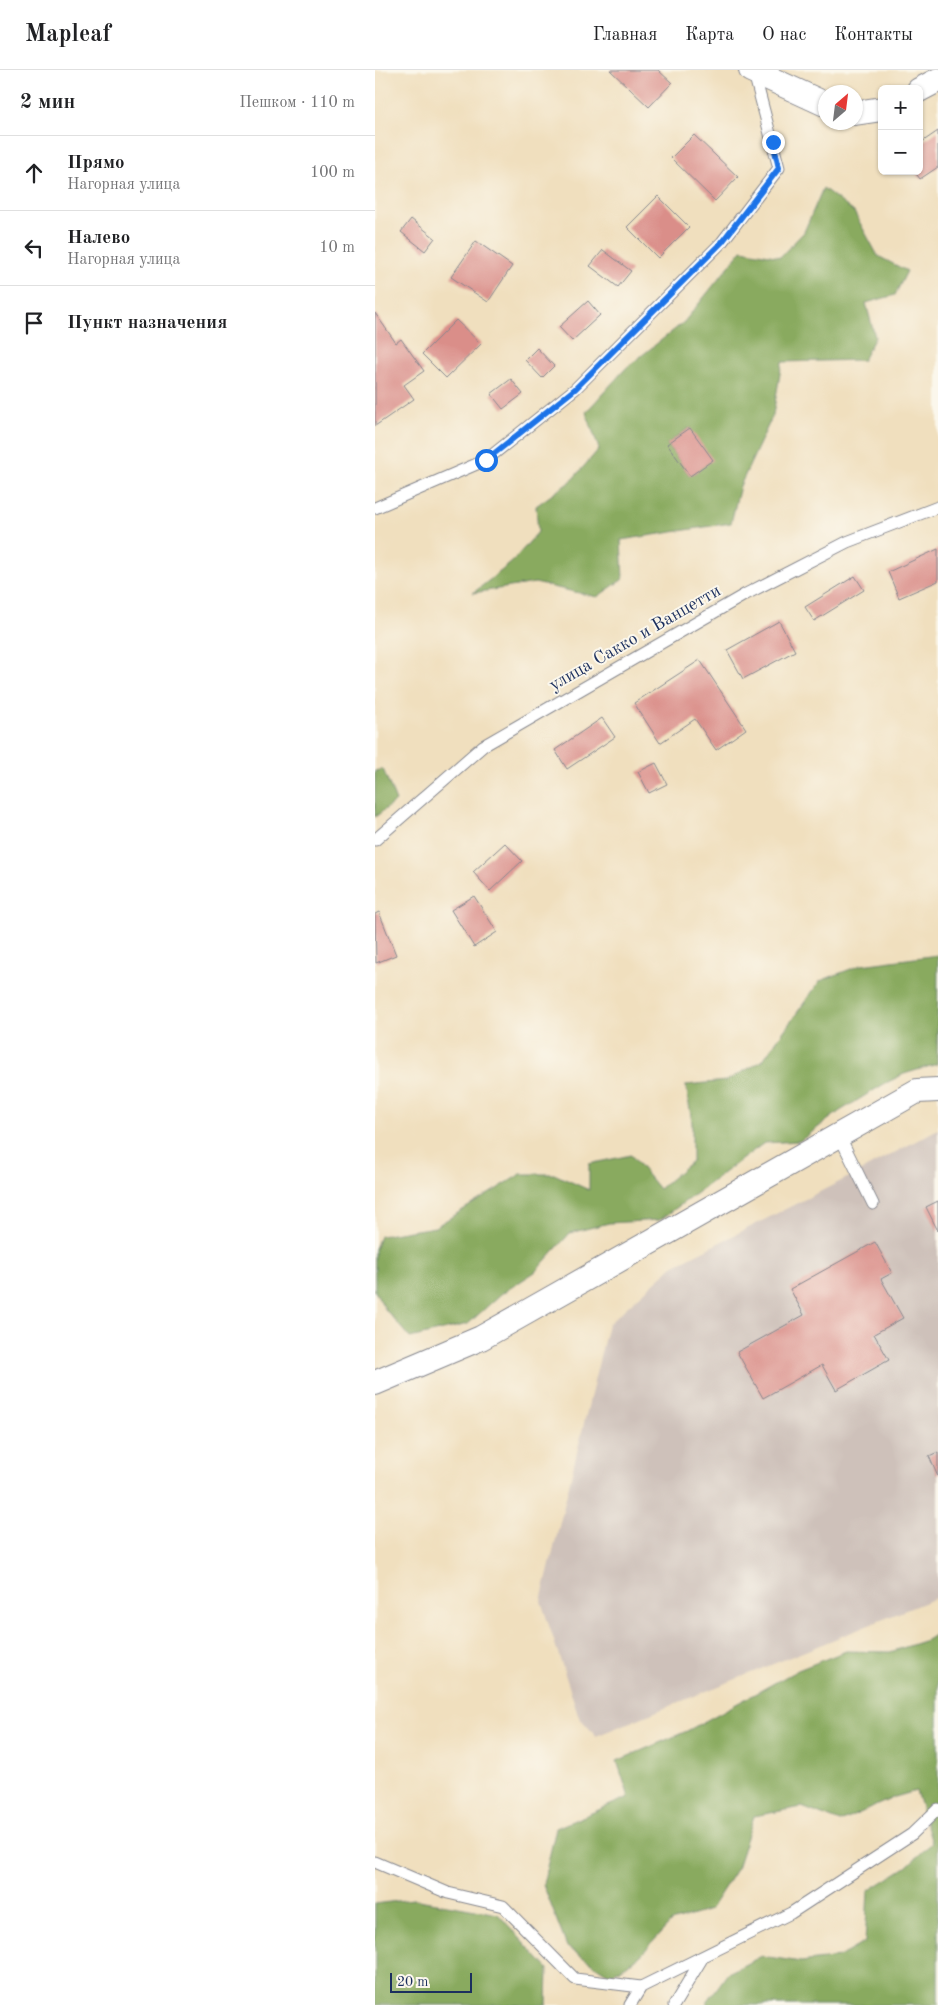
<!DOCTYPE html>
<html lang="ru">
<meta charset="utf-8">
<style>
:root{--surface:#fff;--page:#f2f2f2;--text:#202124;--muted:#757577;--line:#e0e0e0}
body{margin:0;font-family:"Old Standard TT",serif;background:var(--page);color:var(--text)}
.controls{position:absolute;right:15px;top:15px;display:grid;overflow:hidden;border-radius:8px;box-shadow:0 1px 4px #0004}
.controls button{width:45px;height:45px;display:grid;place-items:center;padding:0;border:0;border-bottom:1px solid var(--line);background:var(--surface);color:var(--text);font:25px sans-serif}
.compass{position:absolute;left:443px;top:15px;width:45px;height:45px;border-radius:50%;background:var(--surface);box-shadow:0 1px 4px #0004;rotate:28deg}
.scale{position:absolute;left:15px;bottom:12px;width:82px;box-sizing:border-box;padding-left:5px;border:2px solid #1b2f5e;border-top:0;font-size:14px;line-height:18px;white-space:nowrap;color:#1b2f5e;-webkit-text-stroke:4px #fbf7ec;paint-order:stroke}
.stop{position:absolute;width:15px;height:15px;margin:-11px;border:4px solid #1a73e8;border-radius:50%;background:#fff}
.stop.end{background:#1a73e8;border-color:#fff;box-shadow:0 1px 5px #0008}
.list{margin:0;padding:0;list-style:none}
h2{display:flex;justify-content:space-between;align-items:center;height:65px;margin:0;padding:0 20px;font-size:21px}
h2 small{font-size:16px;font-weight:400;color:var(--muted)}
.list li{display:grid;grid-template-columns:32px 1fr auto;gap:15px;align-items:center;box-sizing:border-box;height:75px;padding:0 20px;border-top:1px solid var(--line)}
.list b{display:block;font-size:19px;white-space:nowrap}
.list p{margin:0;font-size:16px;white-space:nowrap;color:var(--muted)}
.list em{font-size:16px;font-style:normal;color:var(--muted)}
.icon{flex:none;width:28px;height:28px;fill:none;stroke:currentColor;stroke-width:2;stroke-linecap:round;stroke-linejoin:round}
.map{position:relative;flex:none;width:563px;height:1935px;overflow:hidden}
header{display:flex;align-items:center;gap:30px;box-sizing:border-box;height:70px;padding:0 25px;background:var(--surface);border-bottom:1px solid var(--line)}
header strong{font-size:24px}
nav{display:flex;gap:28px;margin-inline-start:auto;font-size:18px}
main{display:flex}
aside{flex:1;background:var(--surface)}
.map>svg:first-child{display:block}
.industrial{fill:#cec1ba}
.forest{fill:#89aa5f;stroke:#526c5e;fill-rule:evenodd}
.building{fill:#da8e89}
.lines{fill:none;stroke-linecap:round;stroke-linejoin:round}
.lane-casing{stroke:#86878e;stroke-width:13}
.street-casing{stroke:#86878e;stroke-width:26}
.lane{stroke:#fff;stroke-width:11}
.street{stroke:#fff;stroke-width:24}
.route{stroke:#1a73e8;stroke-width:6}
.labels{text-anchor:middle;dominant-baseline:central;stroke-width:4;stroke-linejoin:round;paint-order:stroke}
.street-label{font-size:18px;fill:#1b2f5e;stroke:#fbf7ec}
</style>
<header>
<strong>Mapleaf</strong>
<nav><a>Главная</a><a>Карта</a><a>О нас</a><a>Контакты</a></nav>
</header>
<main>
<aside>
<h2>2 мин<small>Пешком · 110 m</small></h2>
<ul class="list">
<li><svg class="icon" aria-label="ahead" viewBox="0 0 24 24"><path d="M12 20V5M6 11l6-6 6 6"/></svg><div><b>Прямо</b><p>Нагорная улица</p></div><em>100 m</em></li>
<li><svg class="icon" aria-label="left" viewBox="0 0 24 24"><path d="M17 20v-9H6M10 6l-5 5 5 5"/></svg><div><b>Налево</b><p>Нагорная улица</p></div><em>10 m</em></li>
<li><svg class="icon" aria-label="arrive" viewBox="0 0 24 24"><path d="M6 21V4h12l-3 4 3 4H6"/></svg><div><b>Пункт назначения</b></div></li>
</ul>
</aside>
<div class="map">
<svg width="563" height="1935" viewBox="0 0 563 1935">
<rect width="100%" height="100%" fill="#fbf7ec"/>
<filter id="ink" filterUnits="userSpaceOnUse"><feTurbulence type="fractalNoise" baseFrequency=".02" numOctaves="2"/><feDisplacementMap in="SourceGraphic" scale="10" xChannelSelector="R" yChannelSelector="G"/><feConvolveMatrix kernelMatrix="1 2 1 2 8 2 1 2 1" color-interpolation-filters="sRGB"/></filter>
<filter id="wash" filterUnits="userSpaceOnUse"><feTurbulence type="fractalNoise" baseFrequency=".0096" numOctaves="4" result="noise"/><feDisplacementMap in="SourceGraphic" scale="20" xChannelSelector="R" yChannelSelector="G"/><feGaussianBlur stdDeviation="1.12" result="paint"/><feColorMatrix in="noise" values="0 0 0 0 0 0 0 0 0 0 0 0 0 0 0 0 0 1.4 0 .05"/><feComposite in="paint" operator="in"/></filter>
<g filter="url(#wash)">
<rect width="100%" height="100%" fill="#f0dfbe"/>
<!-- industrial -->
<path class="industrial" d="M563 1059V1527L221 1666 204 1647 166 1531 233 1254 298 1196 484 1102Z"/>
<!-- forest -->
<path class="forest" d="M448 118 479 142 503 186 532 201 520 225 491 233 500 267 488 290 407 292 398 345 365 416 356 453 246 470 248 509 222 527 160 513 98 523 136 493 163 462 161 436 196 411 224 379 211 342 251 298 309 252 367 180 405 187 429 162ZM314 358 337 390 315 406 292 374Z
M8 699 21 731 0 747V701Z
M563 885 562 994 529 1004 509 1014 465 1041 425 1071 389 1073 285 1150 234 1153 195 1163 160 1202 126 1224 93 1254 35 1268 10 1239 0 1221V1179L5 1166 60 1157 146 1104H179L214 1120V1094L256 1085 284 1119 317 1091V1053L311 1015 351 1011 387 991 445 911 486 895Z
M563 1563V1935H332V1932L353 1903 387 1886 426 1892 464 1887 490 1872 493 1821 531 1797 557 1773 541 1721 520 1727 465 1752 427 1737 379 1746 362 1798 335 1840 296 1852 264 1887 235 1905 192 1877 168 1814 181 1758 254 1727 242 1691 312 1661 423 1600 471 1581 515 1582 552 1570Z
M38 1829 123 1844 173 1899 172 1935H0V1834Z"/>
<g id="blocks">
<!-- building -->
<path class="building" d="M235 0H283L297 13 274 37Z
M563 61V97L545 109 539 101H544V74Z
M319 65 363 107 340 131 296 88Z
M283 126 314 157 283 188 252 157Z
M36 149 60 168 50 181 26 162Z
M101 171 137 196 113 232 76 207Z
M228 180 256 201 243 217 215 196Z
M213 231 225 245 197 271 184 257Z
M0 243 21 273 26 269 49 301 29 315 39 329 0 356Z
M81 250 106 274 71 308 47 284Z
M162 278 179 296 167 308 150 290Z
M136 309 148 324 128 339 116 324Z
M315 358 338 390 315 406 292 374Z
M563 479V511L524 528 513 502Z
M480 506 489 520 439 551 430 537Z
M404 551 420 581 368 609 352 580Z
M325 590 371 659 341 680 320 649 285 673 259 633Z
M227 648 240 667 192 699 180 680Z
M281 693 292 714 274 723 263 702Z
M130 773 147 791 115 821 98 802Z
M99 826 122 862 99 877 76 840Z
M4 842 21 885 1 893 0 844Z
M563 1131V1161L551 1137Z
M500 1172 517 1203 506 1209 528 1248 499 1264 514 1290 461 1320 447 1295 388 1328 362 1282 429 1245 415 1219Z
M563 1382V1407L554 1386Z"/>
</g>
</g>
<g filter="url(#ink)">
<use href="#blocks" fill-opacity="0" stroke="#86878e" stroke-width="1"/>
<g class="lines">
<!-- lane casing -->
<g class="lane-casing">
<path id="lane" d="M0 438 111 390 200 319 347 172 404 98 379 3
M0 770 108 676 371 524 472 472 563 437
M464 1065 498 1134
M0 1792 73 1823 128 1836 200 1909 266 1917 416 1843 537 1764 563 1739
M255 1935 266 1917
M299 1935 328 1887"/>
</g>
<!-- street casing -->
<g class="street-casing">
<path id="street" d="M376 0 450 34
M544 20 563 10
M480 43 507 39
M0 1313 106 1268 542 1021 563 1020"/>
</g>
<!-- lane -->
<use href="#lane" class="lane"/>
<!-- street -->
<use href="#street" class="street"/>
</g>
</g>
<g class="lines" filter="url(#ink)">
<!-- route -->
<path class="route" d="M111 390 200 319 347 172 404 98 398 72"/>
</g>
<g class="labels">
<!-- street labels -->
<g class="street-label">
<text transform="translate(260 568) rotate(-30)">улица Сакко и Ванцетти</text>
</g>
</g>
</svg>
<div class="controls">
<button>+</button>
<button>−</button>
</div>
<svg class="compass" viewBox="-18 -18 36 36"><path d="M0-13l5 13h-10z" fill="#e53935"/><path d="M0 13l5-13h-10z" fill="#757577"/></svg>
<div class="scale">20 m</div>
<div class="stop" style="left:111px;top:390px"></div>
<div class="stop end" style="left:398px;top:72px"></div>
</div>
</main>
